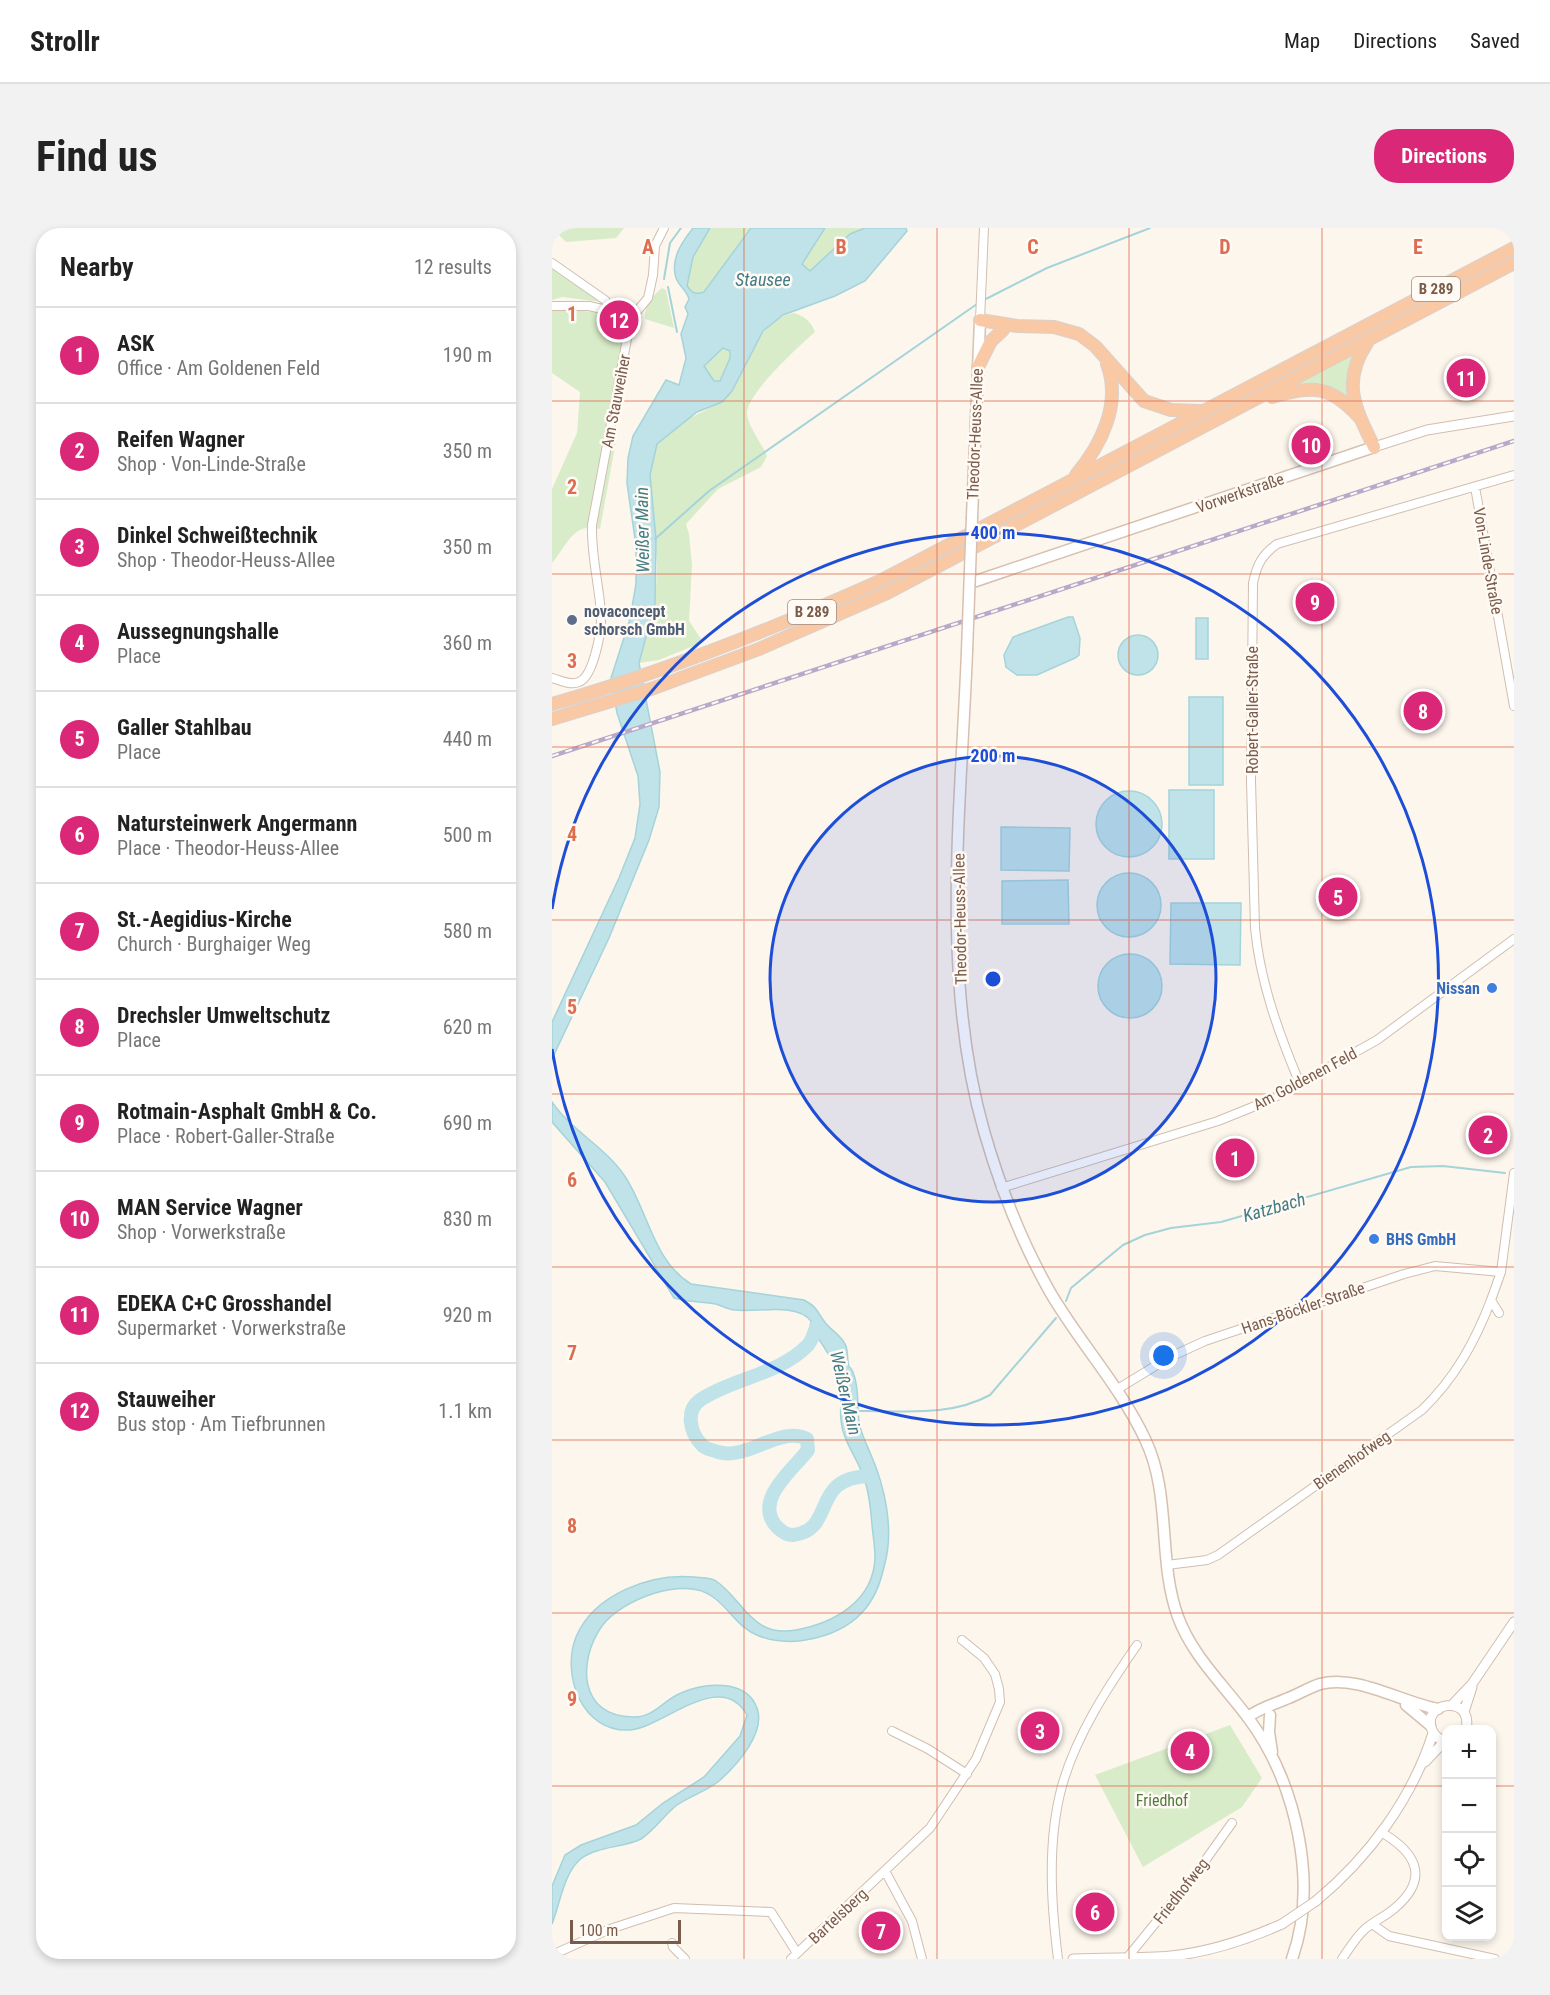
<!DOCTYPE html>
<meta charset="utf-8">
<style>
:root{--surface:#fff;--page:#f2f2f2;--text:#222;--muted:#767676;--line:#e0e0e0;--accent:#db2777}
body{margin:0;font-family:"Roboto Condensed",sans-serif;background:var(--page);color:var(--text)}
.controls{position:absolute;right:18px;bottom:18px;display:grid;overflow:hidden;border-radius:12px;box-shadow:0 3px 9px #0003}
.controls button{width:54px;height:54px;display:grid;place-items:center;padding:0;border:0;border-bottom:2px solid var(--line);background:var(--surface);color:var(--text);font:30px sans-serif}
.scale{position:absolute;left:18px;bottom:15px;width:111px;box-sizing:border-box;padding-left:6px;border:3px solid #7a5c4d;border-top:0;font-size:16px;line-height:21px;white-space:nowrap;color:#7a5c4d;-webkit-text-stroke:4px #fffaf3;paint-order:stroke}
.you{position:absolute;left:612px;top:1128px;width:21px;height:21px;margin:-15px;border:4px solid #fff;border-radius:50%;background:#1a73e8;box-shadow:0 0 0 9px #1a73e833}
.badge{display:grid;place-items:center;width:39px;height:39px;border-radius:50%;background:var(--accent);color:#fff;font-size:20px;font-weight:700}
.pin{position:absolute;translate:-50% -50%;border:3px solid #fff;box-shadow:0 2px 6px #0006}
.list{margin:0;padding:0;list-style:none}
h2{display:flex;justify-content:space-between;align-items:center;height:78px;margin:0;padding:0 24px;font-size:26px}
h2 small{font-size:20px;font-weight:400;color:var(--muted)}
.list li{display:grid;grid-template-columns:39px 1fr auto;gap:18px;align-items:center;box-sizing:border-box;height:96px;padding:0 24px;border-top:2px solid var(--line)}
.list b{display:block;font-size:22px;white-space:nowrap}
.list p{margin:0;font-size:20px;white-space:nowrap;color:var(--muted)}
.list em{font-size:20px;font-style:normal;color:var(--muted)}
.icon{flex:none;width:33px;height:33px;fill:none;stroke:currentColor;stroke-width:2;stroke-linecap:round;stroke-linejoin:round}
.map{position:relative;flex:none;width:962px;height:1731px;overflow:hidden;border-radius:24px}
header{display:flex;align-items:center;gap:36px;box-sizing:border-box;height:84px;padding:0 30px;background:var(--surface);border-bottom:2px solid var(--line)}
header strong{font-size:28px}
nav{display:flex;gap:33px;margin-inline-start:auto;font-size:21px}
.intro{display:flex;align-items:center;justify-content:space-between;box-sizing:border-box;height:144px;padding:0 36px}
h1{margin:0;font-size:42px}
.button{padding:15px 27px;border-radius:24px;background:var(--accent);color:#fff;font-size:21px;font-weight:700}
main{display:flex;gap:36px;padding:0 36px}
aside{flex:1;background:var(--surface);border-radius:24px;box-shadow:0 3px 9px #0003}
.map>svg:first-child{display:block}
.green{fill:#d8ecc9}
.water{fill:#bfe3e8;stroke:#a5d3da;stroke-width:1.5;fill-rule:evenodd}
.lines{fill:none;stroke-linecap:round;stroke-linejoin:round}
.stream{stroke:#a5d3da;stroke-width:2}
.river{stroke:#bfe3e8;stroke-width:14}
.minor-casing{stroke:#d1beb0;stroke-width:10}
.tertiary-casing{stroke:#d1beb0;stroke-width:11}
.secondary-casing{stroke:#d6c0b0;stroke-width:13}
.trunk-casing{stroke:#dad1cd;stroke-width:14}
.minor{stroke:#fff;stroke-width:8}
.tertiary{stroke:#fff;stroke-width:9}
.secondary{stroke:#fff;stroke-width:10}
.trunk{stroke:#f9c8a4;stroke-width:12}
.rail-casing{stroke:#b9a8c9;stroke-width:4.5}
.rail{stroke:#fffaf3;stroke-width:2;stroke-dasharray:7;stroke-linecap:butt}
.tertiary-bridge-casing{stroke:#d1beb0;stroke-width:11;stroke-linecap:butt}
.secondary-bridge-casing{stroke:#d6c0b0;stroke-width:13;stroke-linecap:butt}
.tertiary-bridge{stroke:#fff;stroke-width:9}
.secondary-bridge{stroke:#fff;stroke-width:10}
.grid{fill:none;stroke:#dc6d51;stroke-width:1.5;stroke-opacity:0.55}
.ring{fill:none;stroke:#1d4ed8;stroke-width:3}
.service-dot{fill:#5c6f8a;stroke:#fffaf3;stroke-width:2}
.shop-dot{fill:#3f7fe0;stroke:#fffaf3;stroke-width:2}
.labels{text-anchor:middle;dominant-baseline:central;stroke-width:5;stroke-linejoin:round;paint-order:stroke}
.shield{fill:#fffaf3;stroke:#a28b7f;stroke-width:1.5}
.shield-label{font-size:15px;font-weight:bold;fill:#7a5c4d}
.street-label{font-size:16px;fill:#7a5c4d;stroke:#fffaf3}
.service-label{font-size:16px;font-weight:bold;fill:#4e5e75;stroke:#fffaf3;text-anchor:start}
.shop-label{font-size:16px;font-weight:bold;fill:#366cbe;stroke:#fffaf3;text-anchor:end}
.park-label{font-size:16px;fill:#537a41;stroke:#fffaf3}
.water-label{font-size:18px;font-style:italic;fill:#437c86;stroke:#fffaf3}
.grid-label{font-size:20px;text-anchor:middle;font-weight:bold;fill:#dc6d51;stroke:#fffaf3;stroke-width:5;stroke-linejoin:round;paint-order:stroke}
.centre{fill:#1d4ed8;stroke:#fffaf3;stroke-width:3}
.ring-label{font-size:18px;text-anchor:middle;font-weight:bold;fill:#1d4ed8;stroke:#fffaf3;stroke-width:5;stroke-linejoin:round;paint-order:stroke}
</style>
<header>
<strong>Strollr</strong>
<nav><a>Map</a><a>Directions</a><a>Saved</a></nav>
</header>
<div class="intro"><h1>Find us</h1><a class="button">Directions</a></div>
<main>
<aside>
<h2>Nearby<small>12 results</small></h2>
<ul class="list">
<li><span class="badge">1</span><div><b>ASK</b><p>Office · Am Goldenen Feld</p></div><em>190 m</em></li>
<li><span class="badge">2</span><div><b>Reifen Wagner</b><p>Shop · Von-Linde-Straße</p></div><em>350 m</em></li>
<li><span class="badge">3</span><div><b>Dinkel Schweißtechnik</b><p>Shop · Theodor-Heuss-Allee</p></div><em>350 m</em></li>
<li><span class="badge">4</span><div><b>Aussegnungshalle</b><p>Place</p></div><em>360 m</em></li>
<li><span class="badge">5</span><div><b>Galler Stahlbau</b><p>Place</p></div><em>440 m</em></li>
<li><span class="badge">6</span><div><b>Natursteinwerk Angermann</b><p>Place · Theodor-Heuss-Allee</p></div><em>500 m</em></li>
<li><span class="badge">7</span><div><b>St.-Aegidius-Kirche</b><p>Church · Burghaiger Weg</p></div><em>580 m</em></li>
<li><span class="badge">8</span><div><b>Drechsler Umweltschutz</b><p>Place</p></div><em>620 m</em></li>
<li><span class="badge">9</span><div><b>Rotmain-Asphalt GmbH &amp; Co.</b><p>Place · Robert-Galler-Straße</p></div><em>690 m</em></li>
<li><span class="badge">10</span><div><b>MAN Service Wagner</b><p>Shop · Vorwerkstraße</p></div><em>830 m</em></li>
<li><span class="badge">11</span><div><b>EDEKA C+C Grosshandel</b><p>Supermarket · Vorwerkstraße</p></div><em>920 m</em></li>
<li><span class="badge">12</span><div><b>Stauweiher</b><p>Bus stop · Am Tiefbrunnen</p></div><em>1.1 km</em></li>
</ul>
</aside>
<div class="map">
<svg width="962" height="1731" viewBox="0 0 962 1731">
<rect width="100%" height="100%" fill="#fdf6ec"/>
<!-- green -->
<path class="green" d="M0 0H72L64 10 14 14 6 6H0Z
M158 0H199L152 64 147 67 135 59 141 30Z
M273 0H313L298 6 258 44 250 36Z
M0 38 49 74 10 69 0 72Z
M110 60 114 62 122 100 93 91C92 78 100 68 110 60Z
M7 81 53 85 78 93 54 198 64 204 63 218 48 301C21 294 16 316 0 335V261L25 205 28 164 0 145V83Z
M242 85C253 89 259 93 263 104 247 118 194 166 195 186 196 198 210 216 215 228L209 239 166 261 134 296 137 306 140 337 137 393 151 414 107 432 87 435C97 404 104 375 105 342 106 310 89 242 105 215 122 189 168 184 182 160 197 132 207 91 242 85Z
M171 120 178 123V130L168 153H162L151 141 152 138Z
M803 125 797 171 741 158V156Z
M678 1497 710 1550 690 1579 591 1639 543 1547Z"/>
<!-- water -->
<path class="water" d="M141 0H158L141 29 135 58C140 65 144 67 152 64L199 0H273L250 36 258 43 298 6 313 0H354L355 3 313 53 283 68 231 87 211 103 180 163 170 174 145 184 105 216 98 247 104 311 103 376 87 435 108 544 107 579 97 612 57 710 0 831V794L67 650 83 610 88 576 86 548 65 485 59 450 78 391 84 356V318L75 255 76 230 81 208 114 152 127 157 134 130 129 106 136 86 133 79 137 71C135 63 127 58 124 50 118 31 130 14 141 0ZM171 120 178 123V130L168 153H162L152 138Z
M516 389H521L528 410 527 427 523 430 485 447H465L454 439 452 427 461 409Z
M644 390H656V431H644Z
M566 427a20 20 0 1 1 40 0a20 20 0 1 1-40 0Z
M637 469H671V557H637Z
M617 562H662V631H617Z
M544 596a33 33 0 1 1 66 0a33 33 0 1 1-66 0Z
M449 599 518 600 517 643 449 642Z
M545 677a32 32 0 1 1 64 0a32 32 0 1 1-64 0Z
M516 652 517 696H450V653Z
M619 675H689L688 737 618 736Z
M546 758a32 32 0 1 1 64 0a32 32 0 1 1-64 0Z
M0 874C19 902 54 920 72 947 96 982 101 1033 139 1056L252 1072C266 1080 264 1082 272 1093 278 1102 288 1106 293 1116 296 1121 295 1127 296 1133 298 1145 296 1134 301 1144 305 1154 306 1171 306 1181 306 1200 312 1210 319 1227 333 1259 342 1301 333 1335 329 1352 325 1366 314 1380 291 1409 241 1421 207 1408 186 1400 178 1381 161 1369 132 1347 69 1372 50 1398 25 1433 27 1489 81 1489 102 1490 111 1472 129 1465 151 1455 194 1450 205 1480 214 1505 185 1537 167 1553 155 1563 138 1568 125 1577 112 1587 103 1602 89 1611 71 1620 46 1618 30 1630 12 1643 8 1676 0 1696V1658L13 1627 29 1617 84 1597 111 1575 152 1549 188 1508 195 1487C169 1440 112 1499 78 1502 30 1505 9 1447 24 1409 42 1366 99 1345 142 1349 148 1350 158 1349 164 1353 191 1371 199 1410 244 1402 282 1395 322 1373 323 1329 323 1319 321 1308 320 1297 319 1283 317 1266 313 1253 308 1235 296 1221 291 1203 287 1190 289 1181 289 1168 287 1139 275 1122 258 1099L259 1093C244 1074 204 1085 182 1082 176 1081 170 1078 164 1076 149 1073 138 1075 122 1070L53 954 0 894Z"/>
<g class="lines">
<!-- stream -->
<path class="stream" d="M112 51 118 15 129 0
M116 59 125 104
M430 73 495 40 598 0
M103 311 157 263 425 76
M514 1073 519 1060 571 1017 593 1007 619 1000 669 994 859 939 891 938 953 945
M303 1183C348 1182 396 1190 438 1167L504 1090"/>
<!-- river -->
<path class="river" d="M265 1098C262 1104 260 1114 255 1118 226 1147 181 1150 148 1172 133 1183 138 1205 150 1217 153 1221 161 1222 166 1224 195 1233 228 1197 255 1211L256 1222C242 1241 200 1272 225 1299 229 1303 234 1307 241 1307 285 1302 257 1249 318 1248"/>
<!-- minor casing -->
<g class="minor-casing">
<path id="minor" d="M0 35 53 72 60 83
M0 78H37L81 88
M428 92 432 0
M923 259 962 478
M0 450C8 452 18 458 27 454 42 448 50 401 49 386 47 355 39 328 40 297L75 111 81 88 96 70 101 47 103 18 112 0
M748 856C727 806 708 754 703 700L699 553 701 355C705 336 710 327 725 316L962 247
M449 960 666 893 718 872 825 812 962 711
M947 1085 939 1072 949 1044 962 945
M564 1162 618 1129 653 1113 852 1046 883 1038 949 1044
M615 1337 655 1332 666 1327 870 1182C903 1150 923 1114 939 1072
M340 1503 376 1521 415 1546
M333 1643 360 1693 370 1731
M820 1696 837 1708 943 1731
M120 1715 121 1719 133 1731
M0 1727 58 1701 122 1680 219 1684 245 1725
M575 1730 645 1644 680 1595
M239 1731 378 1600 424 1531 448 1474 447 1461 443 1446 432 1430 410 1412
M506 1731C499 1675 495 1613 510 1558 524 1508 555 1460 585 1417
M790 1731C797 1721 804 1709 813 1701 822 1693 834 1688 843 1680 879 1649 863 1624 829 1604"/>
</g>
<!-- tertiary casing -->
<g class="tertiary-casing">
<path id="tertiary" d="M822 219 875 202 962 188
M900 1477 920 1456 962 1394
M912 1484 920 1459
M894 1513C888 1512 883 1509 880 1502 868 1474 922 1465 914 1502
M873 1534 893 1513
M764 1673C817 1629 860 1571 881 1505
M521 1731C554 1729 586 1731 619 1728 658 1724 694 1712 730 1696"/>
</g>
<!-- secondary casing -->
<g class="secondary-casing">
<path id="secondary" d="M420 289 428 92
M418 355 822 219
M415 423C409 581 388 749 432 903 448 959 469 1013 498 1064 527 1114 568 1158 593 1211 620 1267 605 1331 626 1389 641 1429 672 1457 697 1491 744 1555 767 1655 740 1731
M854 1477 878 1497
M718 1487 717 1504 720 1524
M696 1489C708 1480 720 1477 734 1471 745 1467 756 1460 768 1456 804 1446 849 1474 886 1481"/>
</g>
<!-- trunk casing -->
<g class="trunk-casing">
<path id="trunk" d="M428 92 465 98 502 99 527 106 543 118 592 173 619 182 648 183
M815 115C789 154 803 180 822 219
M426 139 439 113 451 102
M720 169C762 157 778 157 808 190
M524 247C549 217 570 176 555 136
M0 476C113 444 221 401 328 353L962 20
M0 491 102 460 207 421 335 365 962 35"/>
</g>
<!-- minor -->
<use href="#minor" class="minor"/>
<!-- tertiary -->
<use href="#tertiary" class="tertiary"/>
<!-- secondary -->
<use href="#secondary" class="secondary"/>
<!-- trunk -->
<use href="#trunk" class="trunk"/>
<!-- rail casing -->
<g class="rail-casing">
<path id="rail" d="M0 528 962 213"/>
</g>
<!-- rail -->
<use href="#rail" class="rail"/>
<!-- tertiary-bridge casing -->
<g class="tertiary-bridge-casing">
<path id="tertiary-bridge" d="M730 1696 764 1673"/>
</g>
<!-- secondary-bridge casing -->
<g class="secondary-bridge-casing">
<path id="secondary-bridge" d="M415 423 420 289"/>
</g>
<!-- tertiary-bridge -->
<use href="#tertiary-bridge" class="tertiary-bridge"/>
<!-- secondary-bridge -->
<use href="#secondary-bridge" class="secondary-bridge"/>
</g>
<!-- grid -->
<path class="grid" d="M192 0V1731M385 0V1731M577 0V1731M770 0V1731M0 173H962M0 346H962M0 519H962M0 692H962M0 866H962M0 1039H962M0 1212H962M0 1385H962M0 1558H894M939 1558H962"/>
<!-- distance rings -->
<circle cx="441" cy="751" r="223" fill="#1d4ed8" fill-opacity=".12"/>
<g class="ring">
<circle cx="441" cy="751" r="223"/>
<path d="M0 681A446 446 0 1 1 0 821"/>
</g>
<!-- markers -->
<circle class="service-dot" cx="20" cy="392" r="6"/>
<g class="shop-dot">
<circle cx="940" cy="760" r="6"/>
<circle cx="822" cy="1011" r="6"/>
</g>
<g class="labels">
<!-- shield labels -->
<g class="shield">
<rect x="860" y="49" width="48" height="24" rx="4.5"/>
<rect x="236" y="372" width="48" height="24" rx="4.5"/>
</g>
<g class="shield-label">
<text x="884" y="61">B 289</text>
<text x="260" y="384">B 289</text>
</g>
<!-- street labels -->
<g class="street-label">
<text transform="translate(64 173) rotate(-79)">Am Stauweiher</text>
<text transform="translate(423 206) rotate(-88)">Theodor-Heuss-Allee</text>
<text transform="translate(688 265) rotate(-19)">Vorwerkstraße</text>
<text transform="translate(936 333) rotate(80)">Von-Linde-Straße</text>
<text transform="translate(700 482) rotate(-90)">Robert-Galler-Straße</text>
<text transform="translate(408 691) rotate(-91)">Theodor-Heuss-Allee</text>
<text transform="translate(753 851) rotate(-28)">Am Goldenen Feld</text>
<text transform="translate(751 1080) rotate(-19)">Hans-Böckler-Straße</text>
<text transform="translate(800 1232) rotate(-35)">Bienenhofweg</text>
<text transform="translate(629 1663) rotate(-52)">Friedhofweg</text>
<text transform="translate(286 1688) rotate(-43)">Bartelsberg</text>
</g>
<!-- service labels -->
<g class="service-label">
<text x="32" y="383">novaconcept<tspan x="32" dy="18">schorsch GmbH</tspan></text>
</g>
<!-- shop labels -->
<g class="shop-label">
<text x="928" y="760">Nissan</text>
<text x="834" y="1011" text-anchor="start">BHS GmbH</text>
</g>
<!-- park labels -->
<g class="park-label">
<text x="610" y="1572">Friedhof</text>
</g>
<!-- water labels -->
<g class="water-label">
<text x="211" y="51">Stausee</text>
<text transform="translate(90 302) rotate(-91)">Weißer Main</text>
<text transform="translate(722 979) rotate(-16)">Katzbach</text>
<text transform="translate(294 1165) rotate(77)">Weißer Main</text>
</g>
</g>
<g class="grid-label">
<text x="96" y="26">A</text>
<text x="289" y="26">B</text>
<text x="481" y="26">C</text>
<text x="673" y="26">D</text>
<text x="866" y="26">E</text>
<text x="20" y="93">1</text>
<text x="20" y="266">2</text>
<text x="20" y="440">3</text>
<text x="20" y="613">4</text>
<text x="20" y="786">5</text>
<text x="20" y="959">6</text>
<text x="20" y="1132">7</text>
<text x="20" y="1305">8</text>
<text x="20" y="1478">9</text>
</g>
<circle cx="441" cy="751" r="9" class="centre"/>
<g class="ring-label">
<text x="441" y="311">400 m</text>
<text x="441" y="534">200 m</text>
</g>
</svg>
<div class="controls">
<button>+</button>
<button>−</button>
<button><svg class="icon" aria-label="locate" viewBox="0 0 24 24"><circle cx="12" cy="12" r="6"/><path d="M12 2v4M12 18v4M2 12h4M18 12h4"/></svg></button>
<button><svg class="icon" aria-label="layers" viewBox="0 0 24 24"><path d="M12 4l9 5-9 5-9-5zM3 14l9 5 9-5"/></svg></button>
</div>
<div class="scale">100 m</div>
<div class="you"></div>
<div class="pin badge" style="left:683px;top:930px">1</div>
<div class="pin badge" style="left:936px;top:907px">2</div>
<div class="pin badge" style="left:488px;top:1503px">3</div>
<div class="pin badge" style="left:638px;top:1523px">4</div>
<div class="pin badge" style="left:786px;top:669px">5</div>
<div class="pin badge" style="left:543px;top:1684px">6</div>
<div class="pin badge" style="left:329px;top:1703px">7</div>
<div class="pin badge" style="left:871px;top:483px">8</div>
<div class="pin badge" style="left:763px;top:374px">9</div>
<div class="pin badge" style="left:759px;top:217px">10</div>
<div class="pin badge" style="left:914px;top:150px">11</div>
<div class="pin badge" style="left:67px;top:92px">12</div>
</div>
</main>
